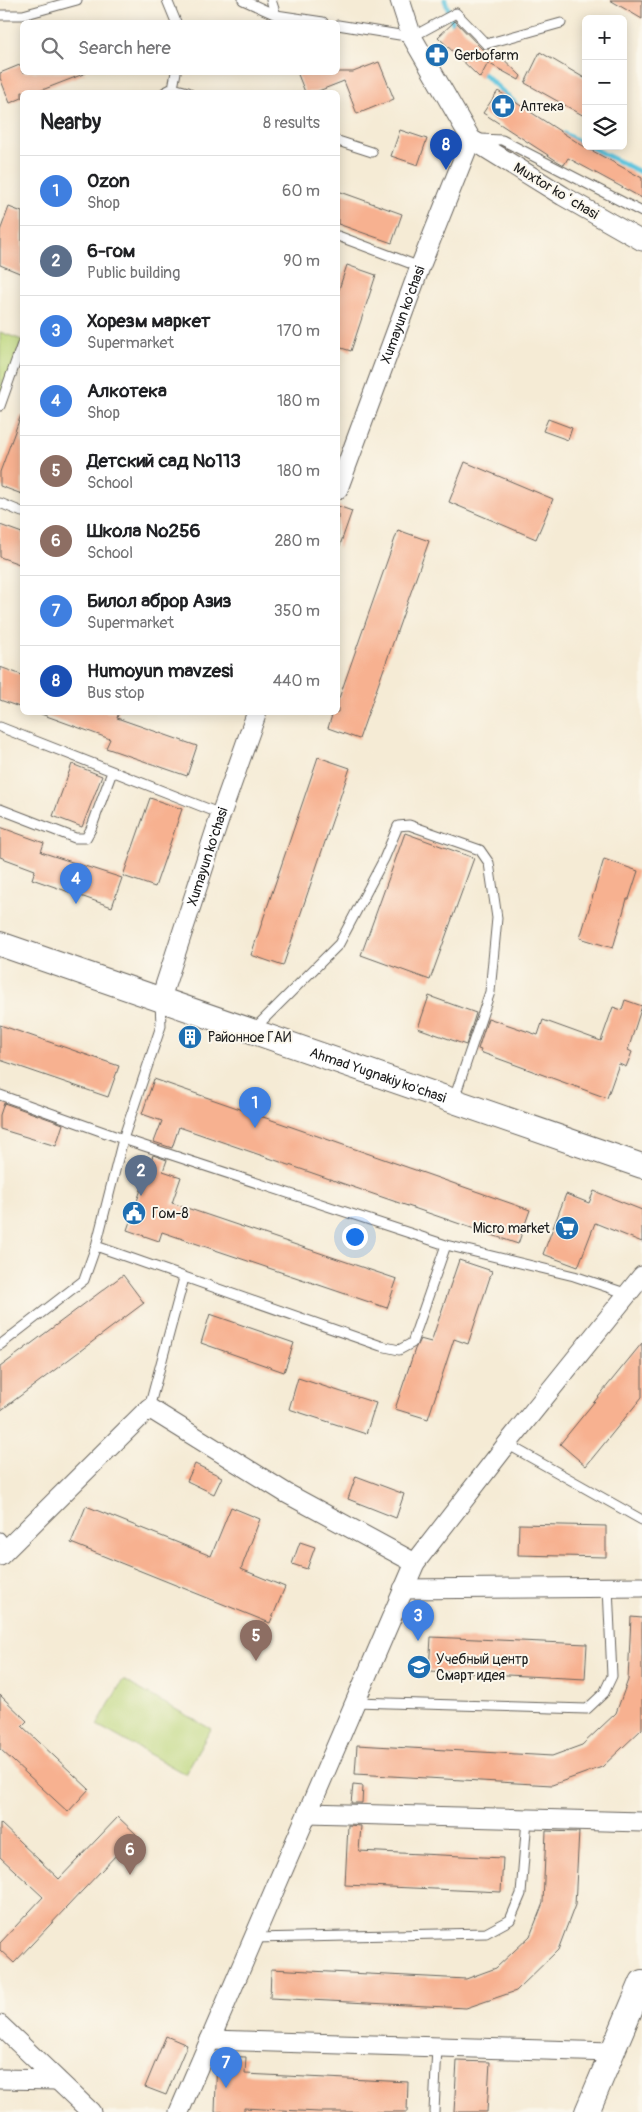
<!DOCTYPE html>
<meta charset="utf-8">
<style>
:root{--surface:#fff;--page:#f6f6f6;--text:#202124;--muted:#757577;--line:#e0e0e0;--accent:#b45309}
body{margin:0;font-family:Pangolin,sans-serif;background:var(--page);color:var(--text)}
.controls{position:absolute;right:15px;top:15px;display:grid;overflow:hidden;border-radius:8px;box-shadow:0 2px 12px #0003}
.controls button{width:45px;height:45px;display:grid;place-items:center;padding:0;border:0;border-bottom:1px solid var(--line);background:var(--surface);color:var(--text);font:25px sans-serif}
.you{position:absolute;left:354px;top:1236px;width:18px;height:18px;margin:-12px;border:4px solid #fff;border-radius:50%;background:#1a73e8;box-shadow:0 0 0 8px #1a73e833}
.badge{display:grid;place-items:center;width:32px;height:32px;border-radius:50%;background:var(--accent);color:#fff;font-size:16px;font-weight:700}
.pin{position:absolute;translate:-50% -41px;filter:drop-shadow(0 1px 2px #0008)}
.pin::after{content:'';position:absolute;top:26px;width:18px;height:15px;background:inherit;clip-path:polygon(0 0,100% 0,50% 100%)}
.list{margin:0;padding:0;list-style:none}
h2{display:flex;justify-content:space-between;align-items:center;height:65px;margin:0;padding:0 20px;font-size:21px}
h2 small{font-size:16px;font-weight:400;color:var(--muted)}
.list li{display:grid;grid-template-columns:32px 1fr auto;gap:15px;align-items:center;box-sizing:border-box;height:70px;padding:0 20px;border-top:1px solid var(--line)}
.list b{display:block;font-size:19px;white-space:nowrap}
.list p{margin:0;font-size:16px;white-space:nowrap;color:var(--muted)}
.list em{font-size:16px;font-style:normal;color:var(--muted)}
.icon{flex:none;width:28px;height:28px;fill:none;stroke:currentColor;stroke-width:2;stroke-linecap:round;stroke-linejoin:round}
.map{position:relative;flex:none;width:642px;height:2112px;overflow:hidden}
.search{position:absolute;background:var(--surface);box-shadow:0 2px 12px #0003;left:20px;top:20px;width:320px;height:55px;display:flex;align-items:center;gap:12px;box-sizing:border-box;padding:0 18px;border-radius:8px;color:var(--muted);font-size:19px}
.panel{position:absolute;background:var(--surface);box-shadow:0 2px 12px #0003;left:20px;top:90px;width:320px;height:625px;border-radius:8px}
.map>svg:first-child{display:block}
.green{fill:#bcd67b;stroke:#6c794c}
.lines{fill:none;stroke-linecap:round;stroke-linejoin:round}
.stream{stroke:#60c5de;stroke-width:5}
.building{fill:#f7b190}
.service-casing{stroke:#68645d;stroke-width:11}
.minor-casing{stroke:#68645d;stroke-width:21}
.tertiary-casing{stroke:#68645d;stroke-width:26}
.service{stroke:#fff;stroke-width:9}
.minor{stroke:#fff;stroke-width:19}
.tertiary{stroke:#fff;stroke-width:24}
.labels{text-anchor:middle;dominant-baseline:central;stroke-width:4;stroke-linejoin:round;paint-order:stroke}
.poi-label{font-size:14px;fill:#1c1c1c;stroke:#fbf7ec;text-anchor:start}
.street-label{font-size:14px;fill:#1c1c1c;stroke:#fbf7ec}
</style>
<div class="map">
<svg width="642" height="2112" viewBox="0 0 642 2112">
<rect width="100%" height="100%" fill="#fbf7ec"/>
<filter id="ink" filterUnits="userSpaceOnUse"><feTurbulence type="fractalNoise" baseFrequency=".02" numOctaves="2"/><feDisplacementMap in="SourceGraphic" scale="10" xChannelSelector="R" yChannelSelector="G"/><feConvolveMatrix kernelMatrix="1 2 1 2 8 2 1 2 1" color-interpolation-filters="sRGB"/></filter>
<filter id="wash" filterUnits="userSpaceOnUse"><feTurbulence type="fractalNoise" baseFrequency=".0096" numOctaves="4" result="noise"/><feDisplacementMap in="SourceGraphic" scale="20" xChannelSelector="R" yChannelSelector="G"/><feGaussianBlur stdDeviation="1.12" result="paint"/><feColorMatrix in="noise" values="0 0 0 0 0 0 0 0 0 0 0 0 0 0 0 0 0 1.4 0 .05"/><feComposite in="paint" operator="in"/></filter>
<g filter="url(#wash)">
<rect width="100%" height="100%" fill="#f5ebd5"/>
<!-- green -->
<path class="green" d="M0 332 22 340V344L0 406Z
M123 1680 211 1729 185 1774 97 1725Z"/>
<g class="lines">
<!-- stream -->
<path class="stream" d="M445 0 455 29
M479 70 515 103
M564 134 586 145
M588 146 642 173"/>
</g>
<g id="blocks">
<!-- building -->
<path class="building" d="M610 0H642V19Z
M455 21 482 49H493L521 76 519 80 488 63 480 78 438 37Z
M540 52 586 79V117L525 83Z
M379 62 394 99 357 114 344 81 316 92H305L297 72H353Z
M22 64V72L86 73 37 92H22V98L10 103 0 78V73Z
M498 91 580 144 642 178V198L568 158 564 165 557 161 483 113Z
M400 130 427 139 418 165 391 156Z
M338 191 402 214 392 243 338 224Z
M9 207 22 212V274L0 265V231Z
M347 265 376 275 351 351 338 347V292Z
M21 415 22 416V494L0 486V472Z
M548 419 572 428 568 440 543 431Z
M465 462 553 499 536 539 449 502Z
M338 506 352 511 339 548 338 547Z
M0 525 22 533V565L0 557Z
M398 530 429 541 359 739 328 728 333 712H338V701Z
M0 667 22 675V708L0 700Z
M41 712H119L117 718 197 746 187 776 106 748 110 739 41 714Z
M318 757 350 768 283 966 251 955Z
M72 764 102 776 82 827 53 816Z
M150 798 182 809 155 887 123 876Z
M0 827 44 843 41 852 122 878 112 907 32 879 35 870 0 857Z
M405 833 474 858 430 980 361 955Z
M604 859 638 871 629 899H627L613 948 580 938Z
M429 996 476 1013 466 1045 418 1028Z
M625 1000 642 1006 628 1050 632 1052 626 1067 619 1064 607 1098 480 1052 481 1050 478 1049 488 1018 538 1035 543 1020 601 1041 613 1007 622 1010Z
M0 1025 119 1066 108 1097 0 1060Z
M154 1079 530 1210 518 1244 179 1127 172 1148 154 1142 162 1121 142 1114Z
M4 1103 63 1124 56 1146 0 1129V1115Z
M153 1155 167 1160 163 1171 181 1177 172 1203 397 1279 387 1308 162 1232 159 1241 127 1230Z
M594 1191 642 1210V1242L595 1223 578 1267 543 1254 566 1194 589 1203Z
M459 1260 492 1271 468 1344 454 1339 428 1419 395 1409 415 1349 420 1339 431 1342Z
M123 1275 144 1303 0 1411V1367Z
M210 1314 294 1343 284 1372 201 1343Z
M642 1343V1397L586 1466 560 1444Z
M298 1378 376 1403 366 1434 289 1409Z
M195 1464 222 1477 214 1494 187 1481Z
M356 1476 404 1494 396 1518 348 1499Z
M86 1506 211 1556 231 1507 260 1519 241 1569 285 1587 270 1623 71 1543Z
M519 1524 606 1526V1557L518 1555Z
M300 1542 315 1547 307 1569 292 1564Z
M631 1617 642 1618V1729L602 1767 552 1785 355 1774 357 1745 552 1756 582 1745 616 1713 628 1680Z
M431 1637 587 1644 585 1679 429 1671Z
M0 1695 27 1721 22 1726 89 1789 68 1812 0 1749Z
M353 1785 363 1786 362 1803H351Z
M118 1817 136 1834 14 1963 0 1950V1943L43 1897 0 1857V1823L59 1879Z
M348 1825 361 1826 359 1851 503 1858 501 1892 345 1885Z
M546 1831 579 1832 575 1905 558 1950 516 1991 466 2008 270 1998 271 1969 466 1979 496 1968 530 1936 543 1903Z
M166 2036 187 2045 166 2095 145 2087Z
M217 2056 246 2057 245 2074 408 2082 407 2112H318L244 2108V2112H215Z
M457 2061 490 2062 487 2112H454Z"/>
</g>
</g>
<g filter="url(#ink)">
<use href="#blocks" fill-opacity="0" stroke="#68645d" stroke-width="1"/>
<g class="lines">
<!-- service casing -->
<g class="service-casing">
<path id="service" d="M167 0 176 22
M243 0 276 15 323 22
M271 0 276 15
M0 15H23L77 0
M338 25 412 37 456 13 486 44 561 23
M173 88 188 92
M165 92 173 88 176 72
M480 139 502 140 642 212
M338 141 372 152
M338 236 420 267
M0 406 22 344
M0 503 22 512
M0 727 221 814
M0 809 75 838H86L91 829 112 772
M254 1029 339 944 384 859 398 826 409 825 480 850 489 863 497 918 490 992 454 1099
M0 1095 123 1139 446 1245 574 1276 628 1294
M96 1246 381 1346 399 1350 412 1343 446 1245
M0 1345 84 1280 96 1246 123 1139 161 1026 160 1001
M149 1408 184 1278
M507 1444 642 1520
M0 1537 9 1548
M355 1702 587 1709 604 1693 612 1676 608 1587
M254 1938 486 1933 510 1920 521 1894 527 1819
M434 2112 437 2047"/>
</g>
<!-- minor casing -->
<g class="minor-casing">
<g id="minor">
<path d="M400 0 412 37 471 139 563 196 642 241"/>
<path id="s1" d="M338 489 420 267 471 139"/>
<path id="s2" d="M160 1001 221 814 257 712"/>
<path d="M0 1556 149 1408 286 1493 415 1563"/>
<path d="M403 1589 642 1587"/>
<path d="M308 1813 642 1822"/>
<path d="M0 2025 91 2112"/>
<path d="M210 2040 612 2052"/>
<path d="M0 2079 57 2080"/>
<path d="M179 2112 415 1563 507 1444 642 1276"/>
</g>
</g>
<!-- tertiary casing -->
<g class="tertiary-casing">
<g id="tertiary">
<path id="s3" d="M0 944 642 1166"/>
<path d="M587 2112 642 1982"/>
</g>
</g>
<!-- service -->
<use href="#service" class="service"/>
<!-- minor -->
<use href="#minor" class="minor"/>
<!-- tertiary -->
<use href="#tertiary" class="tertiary"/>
</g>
</g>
<!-- icons -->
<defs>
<g id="pharmacy-disc" transform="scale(1.25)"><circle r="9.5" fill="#1f6fb2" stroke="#fbf7ec"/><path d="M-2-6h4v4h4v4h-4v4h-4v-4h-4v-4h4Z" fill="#fff"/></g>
<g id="building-disc" transform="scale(1.25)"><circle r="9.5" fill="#1f6fb2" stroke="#fbf7ec"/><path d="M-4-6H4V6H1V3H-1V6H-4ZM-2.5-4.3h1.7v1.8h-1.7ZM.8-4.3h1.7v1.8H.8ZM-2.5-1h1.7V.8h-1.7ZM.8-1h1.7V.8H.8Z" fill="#fff"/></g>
<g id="civic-disc" transform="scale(1.25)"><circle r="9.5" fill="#1f6fb2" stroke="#fbf7ec"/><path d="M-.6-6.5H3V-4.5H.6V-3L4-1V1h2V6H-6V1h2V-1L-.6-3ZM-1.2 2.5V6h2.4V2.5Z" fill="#fff"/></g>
<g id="supermarket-disc" transform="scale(1.25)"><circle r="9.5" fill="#1f6fb2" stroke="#fbf7ec"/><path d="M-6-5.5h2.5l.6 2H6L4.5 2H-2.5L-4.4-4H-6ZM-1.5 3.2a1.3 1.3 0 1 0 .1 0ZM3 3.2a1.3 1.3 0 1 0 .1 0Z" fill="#fff"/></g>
<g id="school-disc" transform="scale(1.25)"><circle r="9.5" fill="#1f6fb2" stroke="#fbf7ec"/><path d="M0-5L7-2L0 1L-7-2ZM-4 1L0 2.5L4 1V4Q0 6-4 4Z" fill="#fff"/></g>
</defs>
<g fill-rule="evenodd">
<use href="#pharmacy-disc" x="437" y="55"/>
<use href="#pharmacy-disc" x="503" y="106"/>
<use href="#building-disc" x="190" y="1037"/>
<use href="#civic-disc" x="134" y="1213"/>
<use href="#supermarket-disc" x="567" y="1228"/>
<use href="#school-disc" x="419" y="1667"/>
</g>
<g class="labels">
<!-- poi labels -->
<g class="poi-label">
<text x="454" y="55">Gerbofarm</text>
<text x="520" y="106">Аптека</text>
<text x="208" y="1037">Районное ГАИ</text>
<text x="152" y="1213">Гом-8</text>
<text x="550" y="1228" text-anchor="end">Micro market</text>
<text x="436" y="1659">Учебный центр<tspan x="436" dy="16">Смарт идея</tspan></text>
</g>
<!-- street labels -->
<g class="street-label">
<text transform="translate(556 191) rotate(31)">Muxtor koʻchasi</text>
<text stroke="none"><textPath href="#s1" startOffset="186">Xumayun ko'chasi</textPath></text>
<text stroke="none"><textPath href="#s2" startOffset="152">Xumayun ko'chasi</textPath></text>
<text stroke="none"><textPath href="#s3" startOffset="400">Ahmad Yugnakiy ko'chasi</textPath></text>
</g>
</g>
</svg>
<div class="controls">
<button>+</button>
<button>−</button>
<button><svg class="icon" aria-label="layers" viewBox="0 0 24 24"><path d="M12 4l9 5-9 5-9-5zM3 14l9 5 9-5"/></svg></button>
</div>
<div class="you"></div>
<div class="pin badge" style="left:255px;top:1128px;background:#3f7fe0">1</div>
<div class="pin badge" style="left:141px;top:1196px;background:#5c6f8a">2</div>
<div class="pin badge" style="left:418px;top:1641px;background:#3f7fe0">3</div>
<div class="pin badge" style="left:76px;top:904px;background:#3f7fe0">4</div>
<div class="pin badge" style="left:256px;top:1661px;background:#8d6e63">5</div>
<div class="pin badge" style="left:130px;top:1875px;background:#8d6e63">6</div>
<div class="pin badge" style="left:226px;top:2088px;background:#3f7fe0">7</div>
<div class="pin badge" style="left:446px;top:170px;background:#1a4fb4">8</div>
<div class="search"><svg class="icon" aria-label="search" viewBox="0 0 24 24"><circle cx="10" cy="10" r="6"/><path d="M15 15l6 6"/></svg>Search here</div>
<section class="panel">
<h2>Nearby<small>8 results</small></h2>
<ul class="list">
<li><span class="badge" style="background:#3f7fe0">1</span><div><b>Ozon</b><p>Shop</p></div><em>60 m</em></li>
<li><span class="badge" style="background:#5c6f8a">2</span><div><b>6-гом</b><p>Public building</p></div><em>90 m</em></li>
<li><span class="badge" style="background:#3f7fe0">3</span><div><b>Хорезм маркет</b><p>Supermarket</p></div><em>170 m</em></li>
<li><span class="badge" style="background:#3f7fe0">4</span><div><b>Алкотека</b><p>Shop</p></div><em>180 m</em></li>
<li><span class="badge" style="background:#8d6e63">5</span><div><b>Детский сад №113</b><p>School</p></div><em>180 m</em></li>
<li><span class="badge" style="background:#8d6e63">6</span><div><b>Школа №256</b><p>School</p></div><em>280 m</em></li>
<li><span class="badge" style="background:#3f7fe0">7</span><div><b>Билол аброр Азиз</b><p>Supermarket</p></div><em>350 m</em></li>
<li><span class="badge" style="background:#1a4fb4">8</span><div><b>Humoyun mavzesi</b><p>Bus stop</p></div><em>440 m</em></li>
</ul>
</section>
</div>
